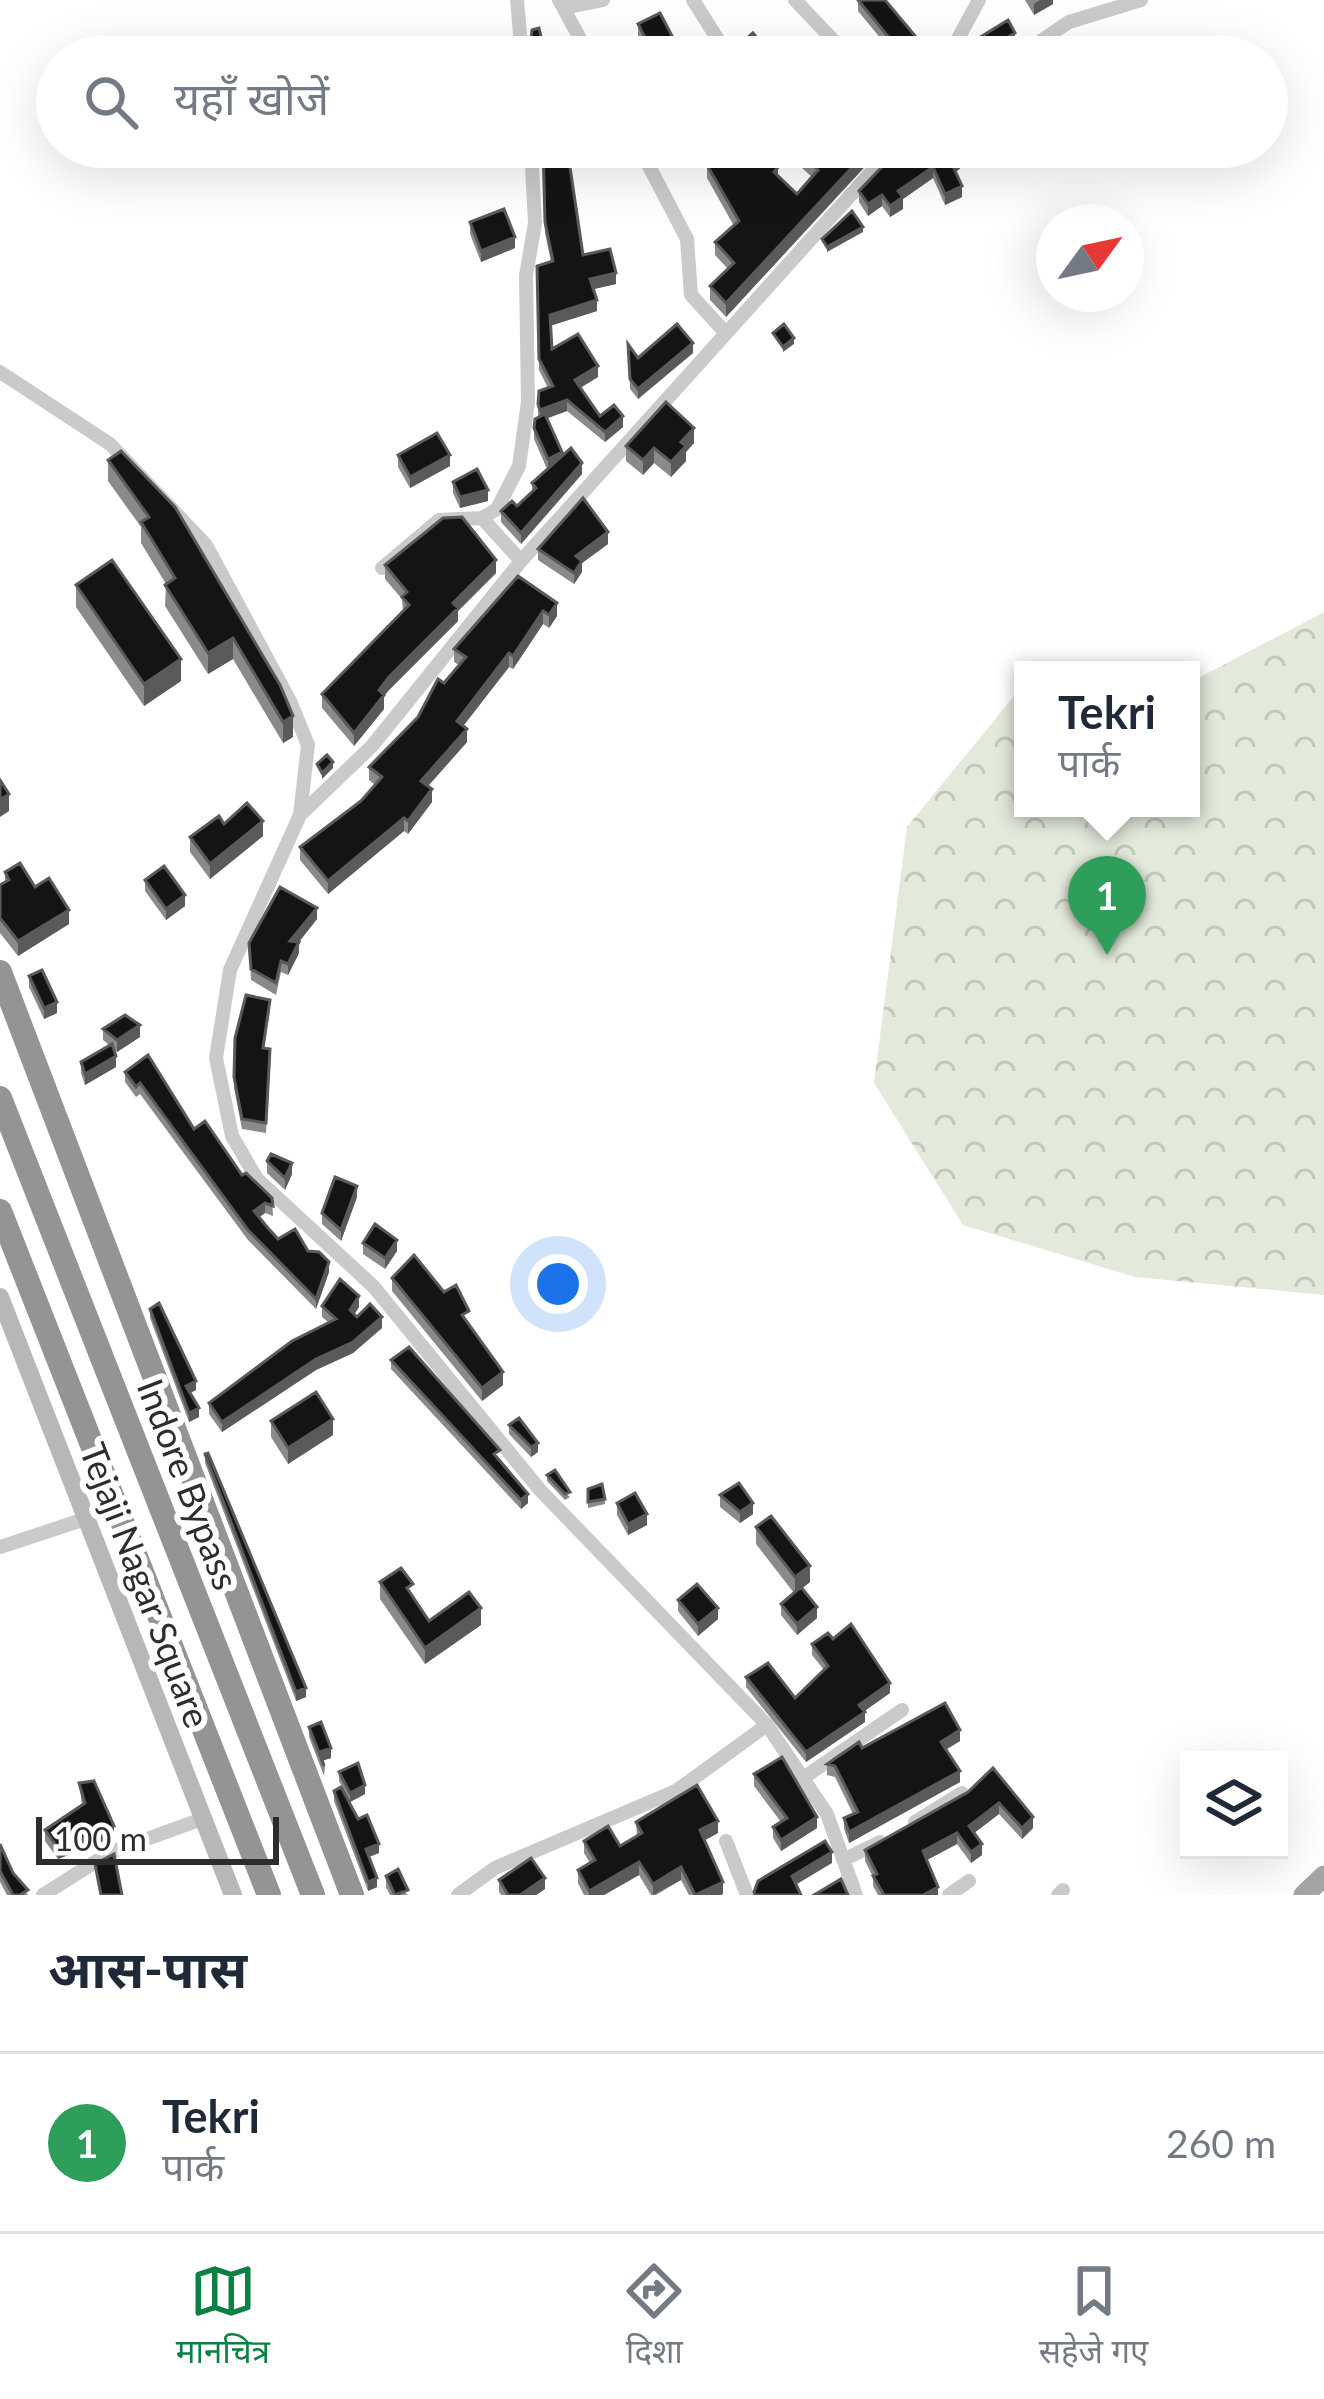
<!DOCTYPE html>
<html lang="hi">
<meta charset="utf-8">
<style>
:root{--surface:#fff;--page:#f2f2f3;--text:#1f2937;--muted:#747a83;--line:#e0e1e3;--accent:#0b8043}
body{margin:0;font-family:Lato,"Noto Sans Devanagari",sans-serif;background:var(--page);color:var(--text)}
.controls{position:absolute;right:36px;bottom:36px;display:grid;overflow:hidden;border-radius:0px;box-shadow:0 12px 48px #0002}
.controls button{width:108px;height:108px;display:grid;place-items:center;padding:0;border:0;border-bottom:3px solid var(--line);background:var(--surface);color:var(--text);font:60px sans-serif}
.compass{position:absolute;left:1036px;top:204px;width:108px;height:108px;border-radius:50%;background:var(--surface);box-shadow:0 12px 48px #0002;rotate:57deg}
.scale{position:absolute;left:36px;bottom:30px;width:243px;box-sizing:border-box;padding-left:12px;border:6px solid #2d2d2d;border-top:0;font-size:33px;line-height:42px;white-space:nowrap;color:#2d2d2d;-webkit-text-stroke:9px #fff;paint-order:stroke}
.you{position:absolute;left:558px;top:1284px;width:42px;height:42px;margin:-30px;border:9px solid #fff;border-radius:50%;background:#1a73e8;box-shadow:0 0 0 18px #1a73e833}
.badge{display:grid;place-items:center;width:78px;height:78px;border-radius:50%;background:var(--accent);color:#fff;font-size:39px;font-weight:700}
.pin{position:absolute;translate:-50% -99px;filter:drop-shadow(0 3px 6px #0008)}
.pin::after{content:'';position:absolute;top:63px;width:42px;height:36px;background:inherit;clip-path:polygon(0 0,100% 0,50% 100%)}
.popup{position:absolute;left:1014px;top:661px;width:186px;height:156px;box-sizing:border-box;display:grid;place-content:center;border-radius:0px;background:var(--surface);filter:drop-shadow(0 3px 9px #0005);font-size:39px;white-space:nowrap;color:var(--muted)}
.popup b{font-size:45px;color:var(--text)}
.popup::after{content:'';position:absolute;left:50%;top:100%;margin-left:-24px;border:24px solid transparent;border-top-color:var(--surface)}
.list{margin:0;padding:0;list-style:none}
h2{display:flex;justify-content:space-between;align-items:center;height:156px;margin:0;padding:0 48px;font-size:51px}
h2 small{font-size:39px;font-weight:400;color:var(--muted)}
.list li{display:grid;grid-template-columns:78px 1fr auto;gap:36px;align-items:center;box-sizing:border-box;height:180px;padding:0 48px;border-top:3px solid var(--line)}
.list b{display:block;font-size:45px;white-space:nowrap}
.list p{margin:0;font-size:39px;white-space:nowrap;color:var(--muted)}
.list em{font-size:39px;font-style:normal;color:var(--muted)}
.icon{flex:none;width:66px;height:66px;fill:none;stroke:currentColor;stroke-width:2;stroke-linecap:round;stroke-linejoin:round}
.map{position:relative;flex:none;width:1324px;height:1895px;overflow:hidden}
.search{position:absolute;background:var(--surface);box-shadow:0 12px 48px #0002;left:36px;right:36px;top:36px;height:132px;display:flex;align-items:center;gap:30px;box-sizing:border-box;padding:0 42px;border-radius:66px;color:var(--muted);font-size:45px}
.sheet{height:336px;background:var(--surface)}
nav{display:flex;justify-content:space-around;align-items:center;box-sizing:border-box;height:168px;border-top:3px solid var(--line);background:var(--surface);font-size:33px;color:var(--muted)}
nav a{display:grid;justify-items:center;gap:6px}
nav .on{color:var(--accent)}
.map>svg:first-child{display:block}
.forest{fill:url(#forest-crowns)}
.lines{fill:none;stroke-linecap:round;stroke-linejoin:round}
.street{stroke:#cacaca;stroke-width:14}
.secondary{stroke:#b7b7b7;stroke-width:18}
.primary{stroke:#a5a5a5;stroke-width:21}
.highway{stroke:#949494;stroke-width:24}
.wall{fill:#8a8a8a}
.shaded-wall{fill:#5a5a5a}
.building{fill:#141414;stroke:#5a5a5a;stroke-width:3}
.labels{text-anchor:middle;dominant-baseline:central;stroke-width:12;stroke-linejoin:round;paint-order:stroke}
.street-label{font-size:36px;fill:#2d2d2d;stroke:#fff}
</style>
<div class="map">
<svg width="1324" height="1895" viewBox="0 0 1324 1895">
<defs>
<pattern id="forest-crowns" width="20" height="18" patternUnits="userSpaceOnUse" patternTransform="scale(3)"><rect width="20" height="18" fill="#e3e9db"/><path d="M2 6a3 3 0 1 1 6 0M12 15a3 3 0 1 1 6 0" fill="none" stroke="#c3c8bc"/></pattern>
</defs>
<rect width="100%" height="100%" fill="#fff"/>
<!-- forest -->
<path class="forest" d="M1324 612V1295L1135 1277 963 1225 874 1083 907 827 1019 690 1023 808H1191V682Z"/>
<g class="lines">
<!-- street -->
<path class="street" d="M517 0 522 57
M559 0 590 57
M693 0 729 57
M795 0 849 57
M564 8 603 0
M948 57 979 0
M1017 57 1069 22 1141 0
M639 147 687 239 691 295 724 331
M0 372 110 444 206 545 290 701 308 745 300 815
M482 518 521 561
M382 568 439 520 482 518 497 509 519 466 528 402 526 276 535 223 531 147
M0 1547 85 1519
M806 1776 902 1710
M915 1822 962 1793
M726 1841 747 1895
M843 1860 880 1842
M43 1895 111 1852 202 1819
M458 1895 495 1868 676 1791 767 1725
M856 1895 827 1814 767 1725 540 1490 373 1286 257 1179 232 1136 216 1058 230 970 300 815 372 746 521 561 894 147
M949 1895 969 1881
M1058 1895 1063 1890"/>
<!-- secondary -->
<path class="secondary" d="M0 1297 233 1895"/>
<!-- primary -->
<path class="primary" d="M1304 1895 1324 1876"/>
<!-- highway -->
<path class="highway" d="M0 972 352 1895
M0 1098 313 1895
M0 1211 269 1895"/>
</g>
<!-- wall -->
<path class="wall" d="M858 0 931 57H896L858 11Z
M1025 0H1053V4L1034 15Z
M638 24 683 57H647L638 41Z
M542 147 583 255 616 284 593 289 597 311 551 325 552 349 598 377 580 388 600 416 623 427 605 442 567 411 547 418 562 456 582 474 521 544 501 522V511L517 506 532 491V483L547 469 534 439V428L538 417V404L548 388 539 370 537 266 551 262 545 233Z
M794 147V155L778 169V176L797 194 812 177 802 168V155L810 147H883L726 317 710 300V286L728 269 715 255V242L734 226 707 178V165L725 154Z
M896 150 964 165 956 172 962 197 945 205 933 178 903 199V209L890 217 882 206 868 216 859 202V191Z
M470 222 515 248 481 262 470 234Z
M628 344 638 358 693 353 638 399 630 389Z
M694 443 686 452V461L671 477 654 463 643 475 626 461V446Z
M121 451 293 737 283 743 233 659 208 674 165 606 166 584 141 543V527L108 481V460Z
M398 455 450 466 410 488 398 467Z
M453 482 488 501 460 508 453 493Z
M608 544 582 563V572L574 584 538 560V549Z
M385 565 496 573 458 611V621L389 690 384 696V709L354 746 322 708V694L403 611 402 599 385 579Z
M518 576 557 616 549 628 543 624 513 669 509 667 463 726 467 742 428 786 432 802 408 834 404 831 328 894 300 860V847L361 801 375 785 369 780V767L418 717 459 665 454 662V649Z
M76 585 181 681 144 706 76 607Z
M224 824 263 836 210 879 190 852V837Z
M5 872 35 887 69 924 18 956 0 933V885L5 883Z
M145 880 185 906 166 920 145 891Z
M317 919 299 942V953L288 975 281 972 276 995 251 980 249 943Z
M29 976 57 1013 44 1019 29 987Z
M270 1010 264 1048 270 1049 266 1133 242 1129 234 1088 235 1038Z
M103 1029 140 1037 117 1052 113 1049 116 1067 85 1085 81 1073V1062L109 1045 103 1040Z
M125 1072 194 1129 242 1175 272 1198 273 1216 265 1213 259 1217 278 1239 308 1251 329 1272 316 1309 248 1240 140 1094 136 1097 125 1082Z
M267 1161 292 1174 285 1190 267 1173Z
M357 1197 341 1241 322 1224V1213Z
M363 1243 397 1251 385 1269 363 1254Z
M392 1278 469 1324 503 1385 482 1401 392 1291Z
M322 1306 359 1307 354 1314 382 1328 353 1353 316 1370 222 1432 209 1414V1403L328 1322 322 1317Z
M150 1309 196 1390 190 1393 199 1417 189 1422 150 1318Z
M391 1360 500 1459 528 1503 521 1509 391 1369Z
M271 1421 333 1435 288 1464 271 1437Z
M509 1425 538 1452 531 1457 509 1434Z
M205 1454 306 1697 296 1701 205 1463Z
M547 1475 570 1497 565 1500 547 1481Z
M588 1489 605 1499V1504L588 1508Z
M720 1495 753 1514 740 1523 720 1507Z
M617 1503 647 1525 628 1535 617 1515Z
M756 1527 810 1582 802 1588 817 1618 797 1635 781 1615V1604L794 1593 756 1544Z
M380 1582 413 1597 429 1621 481 1625 425 1664 380 1599Z
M678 1600 718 1619 698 1636 678 1611Z
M833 1639 890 1693 864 1711 865 1722 806 1762 746 1687V1677L795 1698 824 1670 812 1655V1644Z
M309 1727 331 1758 323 1760 325 1766 324 1776 309 1737Z
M960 1741 946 1750 960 1782 849 1843 844 1829V1818L853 1814 835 1777 827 1775V1764L862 1748Z
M993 1768 1033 1828 1022 1839 999 1814 974 1833 982 1855 971 1863 957 1844 927 1860 938 1895H878L873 1886V1877L865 1861V1850L968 1792Z
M339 1772 365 1794 350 1802 339 1781Z
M754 1774 817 1828 781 1851 773 1838V1827L781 1822 754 1786Z
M79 1783 114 1837 58 1859 45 1841V1830L82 1805Z
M334 1791 358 1819 379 1853 369 1857 377 1887 368 1891 334 1801Z
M636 1822 718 1833 704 1840 723 1894 689 1895 681 1880 656 1895H651L639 1875 604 1895H584L578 1883V1870L590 1863 584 1853V1841L620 1846 637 1836Z
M0 1844 13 1873 28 1895H7L0 1882Z
M386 1876 408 1895H390L386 1887Z
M499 1880 545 1889 536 1895H501L499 1892Z"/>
<!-- shaded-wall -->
<path class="shaded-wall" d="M1040 0H1053V4L1034 15V4Z
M1015 33V42L989 57 988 49Z
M763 46V57H750Z
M788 147H794V155L778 169V180L774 185 772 161Z
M871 147H883L726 317V303Z
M964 154V165L952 175V164Z
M933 167V178L903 199V209L890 217V206L898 191Z
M962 186V197L945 205V194Z
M882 195V206L868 216V204Z
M863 227V232L827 252V247Z
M515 237V248L481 262V251Z
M616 273V284L590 290V279Z
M597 300V311L550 326V315Z
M794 338V344L783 352V347Z
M693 343V353L638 399V389Z
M598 366V377L575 391V380Z
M567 400V411L540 421V410Z
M623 416V427L605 442V432Z
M694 428V443L686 452V461L671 477V462L681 442Z
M654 448V463L643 475V460Z
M562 452V463L548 470V459Z
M450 455V466L410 488V477Z
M582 463V474L521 544V533Z
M488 490V501L460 508V497Z
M608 532V544L582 563V572L574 584 576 556Z
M496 560V573L458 611V621L389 690 384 696V709L354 746V733L389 677 453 603Z
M557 603V616L549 628V615Z
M543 611V624L513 669V656Z
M233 638V659L208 674V653Z
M509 653V667L457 734V721Z
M181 659V681L144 706V684Z
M293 716V737L283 743V722Z
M467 729V742L421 794V781Z
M333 762V768L322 779V773Z
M432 789V802L408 834V821Z
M9 794V811L0 817V800Z
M404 818V831L328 894V881Z
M263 821V836L210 879V864Z
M185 895V906L166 920V909Z
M317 908V919L290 953V941Z
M69 910V924L18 956V941Z
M299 942V953L288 975V964Z
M57 1002V1013L44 1019V1008Z
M140 1025V1037L117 1052V1040Z
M116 1056V1067L85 1085V1074Z
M292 1163V1174L285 1190V1178Z
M357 1186V1197L341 1241V1230Z
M265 1203V1213L254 1221V1211Z
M397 1240V1251L385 1269V1258Z
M329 1262V1272L316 1309V1299Z
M359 1296V1307L350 1321V1310Z
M382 1317V1328L353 1353 316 1370 222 1432V1422Z
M503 1372V1385L482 1401V1388Z
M196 1381V1390L186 1395V1386Z
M199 1408V1417L189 1422V1413Z
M333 1419V1435L288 1464V1448Z
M538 1443V1452L531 1457V1447Z
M528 1494V1503L521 1509V1500Z
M753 1503V1514L740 1523V1512Z
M647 1514V1525L628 1535V1524Z
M810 1566V1582L795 1594V1577Z
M817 1607V1618L797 1635V1624Z
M481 1608V1625L425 1664V1648Z
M718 1608V1619L698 1636V1624Z
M890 1683V1693L859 1715V1705Z
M306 1688V1697L296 1701V1692Z
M865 1712V1722L806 1762V1752Z
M960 1730V1741L941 1752V1742Z
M331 1748V1758L322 1761 320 1752Z
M960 1771V1782L849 1843V1832Z
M365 1785V1794L350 1802V1793Z
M999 1803V1814L969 1837V1826Z
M817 1817V1828L781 1851V1840Z
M1033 1817V1828L1022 1839V1828Z
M718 1821V1833L700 1843V1830Z
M114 1826V1837L58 1859V1848Z
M957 1833V1844L923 1862V1851Z
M379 1844V1853L366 1858V1849Z
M982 1844V1855L971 1863V1852Z
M832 1852V1863L792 1887V1876Z
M639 1862V1875L604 1895H589V1891Z
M681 1867V1880L653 1895V1884Z
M377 1878V1887L368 1891V1882Z
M545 1878V1889L536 1895H520Z
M723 1882V1894L721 1895H696Z
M938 1887V1895H923Z"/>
<!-- building -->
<path class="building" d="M858 0H885L931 55 905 57Z
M660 13 683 57H655L638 24Z
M1008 20 1015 33 988 49 993 57H978L969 44Z
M539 28 546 57H529L532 30Z
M753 33 763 46 748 57 740 44Z
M543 147H567L583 255 610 249 616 273 590 279 597 300 550 315 552 349 578 334 598 366 575 380 600 416 614 405 623 416 605 432 567 400 540 410 538 404 539 391 553 386 539 359 537 266 553 261 545 222Z
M731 147H788L772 161 778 167 774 172 797 194 818 170 802 155 810 147H871L726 303 710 286 734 263 715 242 739 221 707 165 725 154Z
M901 147H959L964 154 952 164 962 186 945 194 933 167 898 191 903 197 890 206 882 195 868 204 859 191Z
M504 209 515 237 481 251 470 222Z
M852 211 863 227 827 247 822 239Z
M677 324 693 343 638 389 630 379 628 344 638 358Z
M784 324 794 338 783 347 773 333Z
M666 402 694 428 681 442 686 446 671 462 654 448 643 460 626 446Z
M545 414 562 452 548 459 534 428 535 419Z
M437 433 450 455 410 477 398 455Z
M571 448 582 463 521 533 501 511 512 501 517 506 536 488 532 483Z
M121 451 175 507 280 685 293 716 283 722 233 638 208 653 165 585 175 578 141 522 149 517 108 460Z
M477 469 488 490 460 497 453 482Z
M583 498 608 532 576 556 582 561 574 573 538 549Z
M462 517 496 560 453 603 458 608 389 677 379 690 384 695 354 733 322 694 409 605 402 597 407 592 385 565 443 518Z
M112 560 181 659 144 684 76 585Z
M518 576 557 603 549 615 543 611 513 656 509 653 457 721 467 729 421 781 432 789 408 821 404 818 328 881 300 847 361 801 382 777 369 767 418 717 438 679 444 683 466 657 454 649Z
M327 755 333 762 322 773 317 764Z
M0 780 9 794 0 800Z
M247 803 263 821 210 864 190 837 219 816 224 824Z
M20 863 35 887 49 878 69 910 18 941 0 918V885L9 880 5 872Z
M164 866 185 895 166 909 145 880Z
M280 887 317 908 290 941 299 942 288 964 281 961 276 983 251 969 249 943Z
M42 970 57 1002 44 1008 29 976Z
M246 995 270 1000 263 1048 270 1049 266 1123 242 1119 234 1077 235 1038Z
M125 1015 140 1025 117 1040 103 1029Z
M112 1044 116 1056 85 1074 81 1062Z
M148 1055 194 1129 205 1121 242 1175 246 1173 272 1198 273 1206 265 1203 254 1211 268 1228 278 1239 295 1229 308 1251 319 1252 329 1262 316 1299 248 1230 140 1083 136 1087 125 1072Z
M271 1154 292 1163 285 1178 267 1161Z
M335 1177 357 1186 341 1230 322 1213Z
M375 1224 397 1240 385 1258 363 1243Z
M414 1255 444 1292 456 1285 469 1311 462 1315 503 1372 482 1388 392 1278Z
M340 1279 359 1296 350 1310 357 1317 370 1304 382 1317 353 1342 316 1359 222 1422 209 1403 292 1341 336 1319 322 1306Z
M159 1303 196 1381 186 1386 199 1408 189 1413 150 1309Z
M409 1347 500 1450 494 1454 528 1494 521 1500 391 1360Z
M316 1392 333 1419 288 1448 271 1421Z
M519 1418 538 1443 531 1447 509 1425Z
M208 1453 306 1688 296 1692 205 1454Z
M555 1470 570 1492 565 1494 547 1475Z
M739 1483 753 1503 740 1512 720 1495Z
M602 1484 605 1499 588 1502V1489Z
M635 1493 647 1514 628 1524 617 1503Z
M771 1516 810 1566 795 1577 756 1527Z
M401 1568 413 1584 407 1588 429 1621 469 1592 481 1608 425 1648 380 1582Z
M697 1584 718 1608 698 1624 678 1600Z
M801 1587 817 1607 797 1624 781 1604Z
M851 1624 890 1683 859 1705 865 1712 806 1752 746 1677 768 1663 795 1698 828 1666 812 1644 828 1633 833 1639Z
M945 1703 960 1730 941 1742 960 1771 849 1832 844 1818 858 1812 835 1766 827 1764 859 1742 862 1748Z
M321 1722 331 1748 320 1752 324 1766 309 1727Z
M782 1757 817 1817 781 1840 773 1827 787 1818 754 1774Z
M358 1763 365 1785 350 1793 339 1772Z
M993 1768 1033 1817 1022 1828 999 1803 969 1826 982 1844 971 1852 957 1833 923 1851 938 1887 923 1895H884L873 1876 877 1874 865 1850 968 1792Z
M94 1781 114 1826 58 1848 45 1830 85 1803 79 1783Z
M697 1785 718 1821 700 1830 723 1882 695 1895 681 1867 653 1884 639 1862 589 1891 578 1870 595 1860 584 1841 608 1826 620 1846 642 1833 636 1822Z
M341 1787 358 1819 367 1815 379 1844 366 1849 377 1878 368 1882 334 1791Z
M825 1841 832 1852 792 1876 801 1895H755L754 1892 758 1881Z
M0 1844 13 1873 28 1890 20 1895H13L0 1871Z
M114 1854 122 1895H101L95 1864Z
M531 1858 545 1878 520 1895H508L499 1880Z
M398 1869 408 1890 395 1895 386 1876Z
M841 1879 848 1895H814Z"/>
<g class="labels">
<!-- street labels -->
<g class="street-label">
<text transform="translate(189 1484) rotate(69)">Indore Bypass</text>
<text transform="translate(146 1585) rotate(69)">Tejaji Nagar Square</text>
</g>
</g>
</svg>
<div class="controls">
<button><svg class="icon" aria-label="layers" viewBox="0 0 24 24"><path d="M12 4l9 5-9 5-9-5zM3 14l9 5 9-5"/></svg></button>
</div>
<svg class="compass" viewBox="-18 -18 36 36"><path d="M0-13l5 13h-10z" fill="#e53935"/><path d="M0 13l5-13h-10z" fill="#747a83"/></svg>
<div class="scale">100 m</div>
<div class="you"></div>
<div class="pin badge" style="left:1107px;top:955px;background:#2e9e5b">1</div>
<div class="popup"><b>Tekri</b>पार्क</div>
<div class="search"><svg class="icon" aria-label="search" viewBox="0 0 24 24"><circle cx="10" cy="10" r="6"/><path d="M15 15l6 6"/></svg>यहाँ खोजें</div>
</div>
<section class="sheet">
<h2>आस-पास<small></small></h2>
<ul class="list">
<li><span class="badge" style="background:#2e9e5b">1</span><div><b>Tekri</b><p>पार्क</p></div><em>260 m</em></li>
</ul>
</section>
<nav>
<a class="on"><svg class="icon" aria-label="map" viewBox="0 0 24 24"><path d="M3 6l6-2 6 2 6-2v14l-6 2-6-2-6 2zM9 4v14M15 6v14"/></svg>मानचित्र</a>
<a><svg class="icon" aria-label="directions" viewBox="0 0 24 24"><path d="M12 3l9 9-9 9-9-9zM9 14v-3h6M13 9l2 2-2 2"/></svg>दिशा</a>
<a><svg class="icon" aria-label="saved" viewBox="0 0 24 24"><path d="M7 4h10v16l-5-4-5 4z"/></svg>सहेजे गए</a>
</nav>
